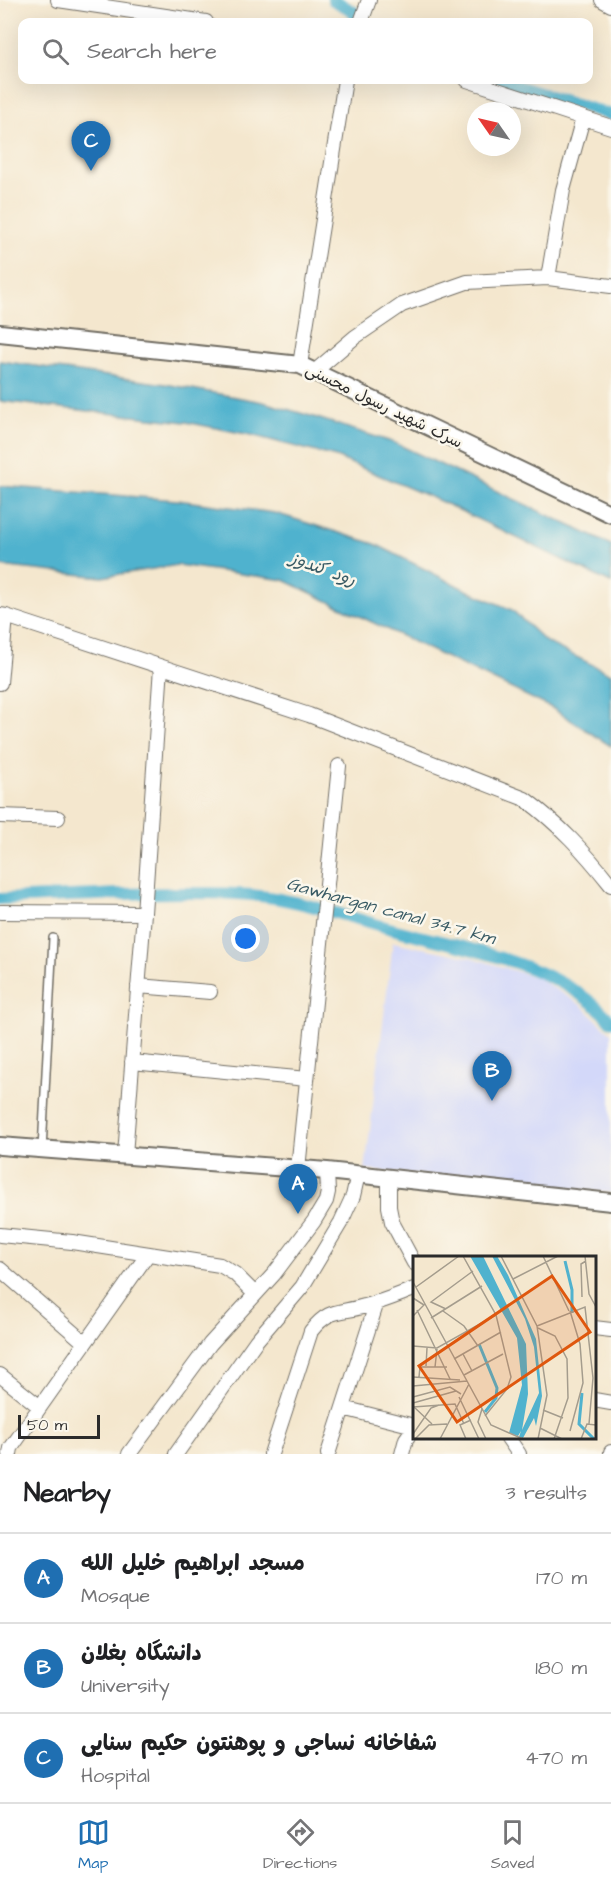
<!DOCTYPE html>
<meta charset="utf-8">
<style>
:root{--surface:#fff;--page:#f2f2f2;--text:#202124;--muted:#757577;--line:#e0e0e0;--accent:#1f6fb2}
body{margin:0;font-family:"Architects Daughter","Playpen Sans Arabic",sans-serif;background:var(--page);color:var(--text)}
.compass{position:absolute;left:467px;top:102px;width:54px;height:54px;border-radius:50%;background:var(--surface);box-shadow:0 6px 24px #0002;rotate:304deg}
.scale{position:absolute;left:18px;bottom:15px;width:82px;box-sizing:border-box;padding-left:6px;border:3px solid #2b2b2b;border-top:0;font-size:16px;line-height:21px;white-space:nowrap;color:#2b2b2b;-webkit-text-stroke:4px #fbf7ec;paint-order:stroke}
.you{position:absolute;left:246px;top:939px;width:21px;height:21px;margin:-15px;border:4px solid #fff;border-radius:50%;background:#1a73e8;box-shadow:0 0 0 9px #1a73e833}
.badge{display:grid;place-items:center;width:39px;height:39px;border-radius:50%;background:var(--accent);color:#fff;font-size:20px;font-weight:700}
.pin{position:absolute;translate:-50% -50px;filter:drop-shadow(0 2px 3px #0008)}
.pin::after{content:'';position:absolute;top:32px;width:21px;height:18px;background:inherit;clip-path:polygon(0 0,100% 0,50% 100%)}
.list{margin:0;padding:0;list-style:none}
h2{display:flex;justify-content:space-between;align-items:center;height:78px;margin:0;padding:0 24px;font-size:26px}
h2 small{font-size:20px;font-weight:400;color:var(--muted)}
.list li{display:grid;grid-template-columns:39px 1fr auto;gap:18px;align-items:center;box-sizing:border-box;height:90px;padding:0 24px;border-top:2px solid var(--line)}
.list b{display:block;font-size:22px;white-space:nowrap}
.list p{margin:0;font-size:20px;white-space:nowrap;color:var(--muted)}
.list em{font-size:20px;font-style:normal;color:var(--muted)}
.icon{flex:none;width:33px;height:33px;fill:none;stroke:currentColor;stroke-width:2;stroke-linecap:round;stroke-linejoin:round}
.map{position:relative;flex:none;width:611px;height:1454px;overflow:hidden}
.search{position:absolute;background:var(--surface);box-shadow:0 6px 24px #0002;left:18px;right:18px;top:18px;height:66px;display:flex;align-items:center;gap:15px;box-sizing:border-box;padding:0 21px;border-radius:12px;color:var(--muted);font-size:22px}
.sheet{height:348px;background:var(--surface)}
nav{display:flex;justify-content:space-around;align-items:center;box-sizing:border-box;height:84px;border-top:2px solid var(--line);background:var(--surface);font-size:16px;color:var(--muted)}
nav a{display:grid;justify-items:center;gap:3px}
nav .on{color:var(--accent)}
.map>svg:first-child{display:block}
.built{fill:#d3d8f9}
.water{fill:#50b2ce;stroke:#3e6e7c;stroke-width:1.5}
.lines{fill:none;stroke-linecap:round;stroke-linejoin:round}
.canal{stroke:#50b2ce;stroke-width:12}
.service-casing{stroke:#716d64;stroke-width:10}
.minor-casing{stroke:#716d64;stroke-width:16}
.tertiary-casing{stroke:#716d64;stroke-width:20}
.service{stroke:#fff;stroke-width:7}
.minor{stroke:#fff;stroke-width:14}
.tertiary{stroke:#fff;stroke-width:16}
.labels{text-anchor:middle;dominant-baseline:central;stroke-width:5;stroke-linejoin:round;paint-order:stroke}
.street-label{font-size:16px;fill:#2b2b2b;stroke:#fbf7ec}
.water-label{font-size:18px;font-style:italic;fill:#385a64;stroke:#fbf7ec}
.inset-river{fill:none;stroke:#50b2ce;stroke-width:3}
.inset-road{fill:none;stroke:#a49c8d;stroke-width:1.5}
.view{fill:#df570e;fill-opacity:0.15;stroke:#df570e;stroke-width:3}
.inset-edge{fill:none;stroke:#2b2b2b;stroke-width:3}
</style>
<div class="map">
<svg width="611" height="1454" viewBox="0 0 611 1454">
<rect width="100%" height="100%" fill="#fbf7ec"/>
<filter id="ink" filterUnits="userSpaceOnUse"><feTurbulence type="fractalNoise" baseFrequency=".0167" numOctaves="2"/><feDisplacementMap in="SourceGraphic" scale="12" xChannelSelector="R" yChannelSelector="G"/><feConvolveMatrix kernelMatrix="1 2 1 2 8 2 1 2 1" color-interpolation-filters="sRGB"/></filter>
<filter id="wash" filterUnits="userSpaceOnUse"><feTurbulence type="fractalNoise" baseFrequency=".008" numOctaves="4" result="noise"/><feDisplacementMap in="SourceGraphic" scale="24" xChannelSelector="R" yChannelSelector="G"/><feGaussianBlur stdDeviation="1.35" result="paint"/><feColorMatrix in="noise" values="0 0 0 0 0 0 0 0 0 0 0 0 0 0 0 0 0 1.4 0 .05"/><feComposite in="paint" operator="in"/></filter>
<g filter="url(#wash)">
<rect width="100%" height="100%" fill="#f4e7ce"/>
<!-- built -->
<path class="built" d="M393 942 473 958 538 978 581 1005 611 1033V1193L365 1170Z"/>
<!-- water -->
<path class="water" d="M0 361 165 384 263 402 314 417 395 443 611 545V583L440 501 336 457 251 435 186 422 0 401Z
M0 486 177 500 275 513 375 544 464 589 512 610 546 642 611 674V746L552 708 284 580 178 565 102 577 0 566Z"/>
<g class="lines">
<!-- canal -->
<path class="canal" d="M333 0 353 11 358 22
M499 80 611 115
M0 899C79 896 158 891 237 894 291 896 344 916 396 930 467 949 560 964 611 1021"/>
</g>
</g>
<g filter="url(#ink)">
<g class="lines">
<!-- service casing -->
<g class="service-casing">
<path id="service" d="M42 1150 53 938"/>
</g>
<!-- minor casing -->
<g class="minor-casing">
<path id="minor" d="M58 0 206 22
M602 0 611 5
M361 22 369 0
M467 80 611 127
M548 278 563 190 583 118
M300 365 345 80
M314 372 355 337 402 305 467 282 548 278 611 286
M0 615 6 616 0 683
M6 616 309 715 525 799C560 825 584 851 611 885
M0 816 58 818
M0 912 144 913
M138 986 210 992
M132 1062 307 1079
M125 1155 144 913 161 667
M298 1169 339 766
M389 1177V1207L392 1222 414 1263
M0 1235 72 1242 220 1265 235 1274 255 1294
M0 1269 85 1343
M594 1328 611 1330
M0 1375 40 1407
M594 1400 611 1403
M343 1408 414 1426
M508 1438 519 1454
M10 1454 11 1448 148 1254
M129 1454 210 1344 274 1274 314 1221 326 1201 328 1192 327 1171
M176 1454 256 1341 302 1287 341 1222 353 1196 358 1174
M271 1454 311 1331C330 1307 339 1314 365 1306 382 1302 398 1295 414 1289
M328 1454 377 1302
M402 1454 406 1439 414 1428
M611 1454V1452"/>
</g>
<!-- tertiary casing -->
<g class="tertiary-casing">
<path id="tertiary" d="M0 333 300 365 611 514
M0 1146 327 1171 611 1202"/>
</g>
<!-- service -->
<use href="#service" class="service"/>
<!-- minor -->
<use href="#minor" class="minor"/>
<!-- tertiary -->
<use href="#tertiary" class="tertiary"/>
</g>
</g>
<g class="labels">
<!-- street labels -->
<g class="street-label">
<text transform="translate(384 406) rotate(26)">سرک شهید رسول محسنی</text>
</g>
<!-- water labels -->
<g class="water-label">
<text transform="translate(323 569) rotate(20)">رود کندوز</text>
<text transform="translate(391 911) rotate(15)">Gawhargan canal 34.7 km</text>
</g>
</g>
<!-- overview -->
<g transform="translate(413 1256)">
<rect width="183" height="183" fill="#f4e7ce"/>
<path d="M57 0H70L113 88 115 138 109 174 126 137 121 91 112 63 79 0H84L95 19 123 83 129 140 123 170 121 162 110 182 106 181 108 175 105 180 96 177 109 129 104 82Z" fill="#50b2ce"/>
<path class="inset-river" d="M152 5 159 34V57M66 88 84 132 83 142 72 156M169 137 166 168 181 183"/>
<path class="inset-road" d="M88 0 124 70 134 139 125 183M130 0 156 55M172 0 176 38 183 51M100 23 145 0M0 26 78 169 110 183M3 31 46 0M169 41 168 8 173 5M0 42 11 49 0 60M33 53 18 46 60 15M4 54 37 123M30 55 51 70 65 90M18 62 69 30M124 70 172 51 180 122 176 168M125 72 142 80 154 103 155 142 141 183M0 90 24 92 83 59 50 0M50 98 59 115M41 103 88 76M13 110 14 92M22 111 24 93M51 119 90 98M0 121 47 124M6 121 7 111H34M0 130 54 125M0 141 37 131 48 138M46 141 66 183M0 147 43 135M0 151 42 148 51 168M1 151 19 168M69 153 65 166 73 183M130 154 150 162M72 160 94 133 98 121 83 59M127 172 149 183M157 175 170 127 167 88 157 55M0 178 18 152 26 149M2 183 16 169 34 168M27 183 56 128M53 183 47 169 58 164M168 183 174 168 183 169"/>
<path class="view" d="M139 20 177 76 44 166 6 110Z"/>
<rect width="183" height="183" class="inset-edge"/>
</g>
</svg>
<svg class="compass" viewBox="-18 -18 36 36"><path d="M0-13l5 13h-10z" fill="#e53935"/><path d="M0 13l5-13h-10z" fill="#757577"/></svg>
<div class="scale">50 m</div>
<div class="you"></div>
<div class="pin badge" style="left:298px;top:1214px">A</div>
<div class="pin badge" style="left:492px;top:1101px">B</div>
<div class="pin badge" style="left:91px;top:171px">C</div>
<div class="search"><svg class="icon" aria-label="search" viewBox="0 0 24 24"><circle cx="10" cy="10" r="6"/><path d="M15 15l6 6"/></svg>Search here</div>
</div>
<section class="sheet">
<h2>Nearby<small>3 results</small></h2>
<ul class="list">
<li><span class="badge">A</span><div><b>مسجد ابراهیم خلیل الله</b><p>Mosque</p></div><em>170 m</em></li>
<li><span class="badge">B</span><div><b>دانشگاه بغلان</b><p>University</p></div><em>180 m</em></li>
<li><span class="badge">C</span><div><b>شفاخانه نساجی و پوهنتون حکیم سنایی</b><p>Hospital</p></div><em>470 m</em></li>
</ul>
</section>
<nav>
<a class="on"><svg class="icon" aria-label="map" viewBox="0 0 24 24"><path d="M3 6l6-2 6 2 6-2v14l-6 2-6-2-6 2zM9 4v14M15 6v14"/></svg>Map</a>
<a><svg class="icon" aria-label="directions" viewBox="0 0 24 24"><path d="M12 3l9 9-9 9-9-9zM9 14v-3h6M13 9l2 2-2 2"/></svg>Directions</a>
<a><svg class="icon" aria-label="saved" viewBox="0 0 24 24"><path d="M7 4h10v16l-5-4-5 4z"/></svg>Saved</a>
</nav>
